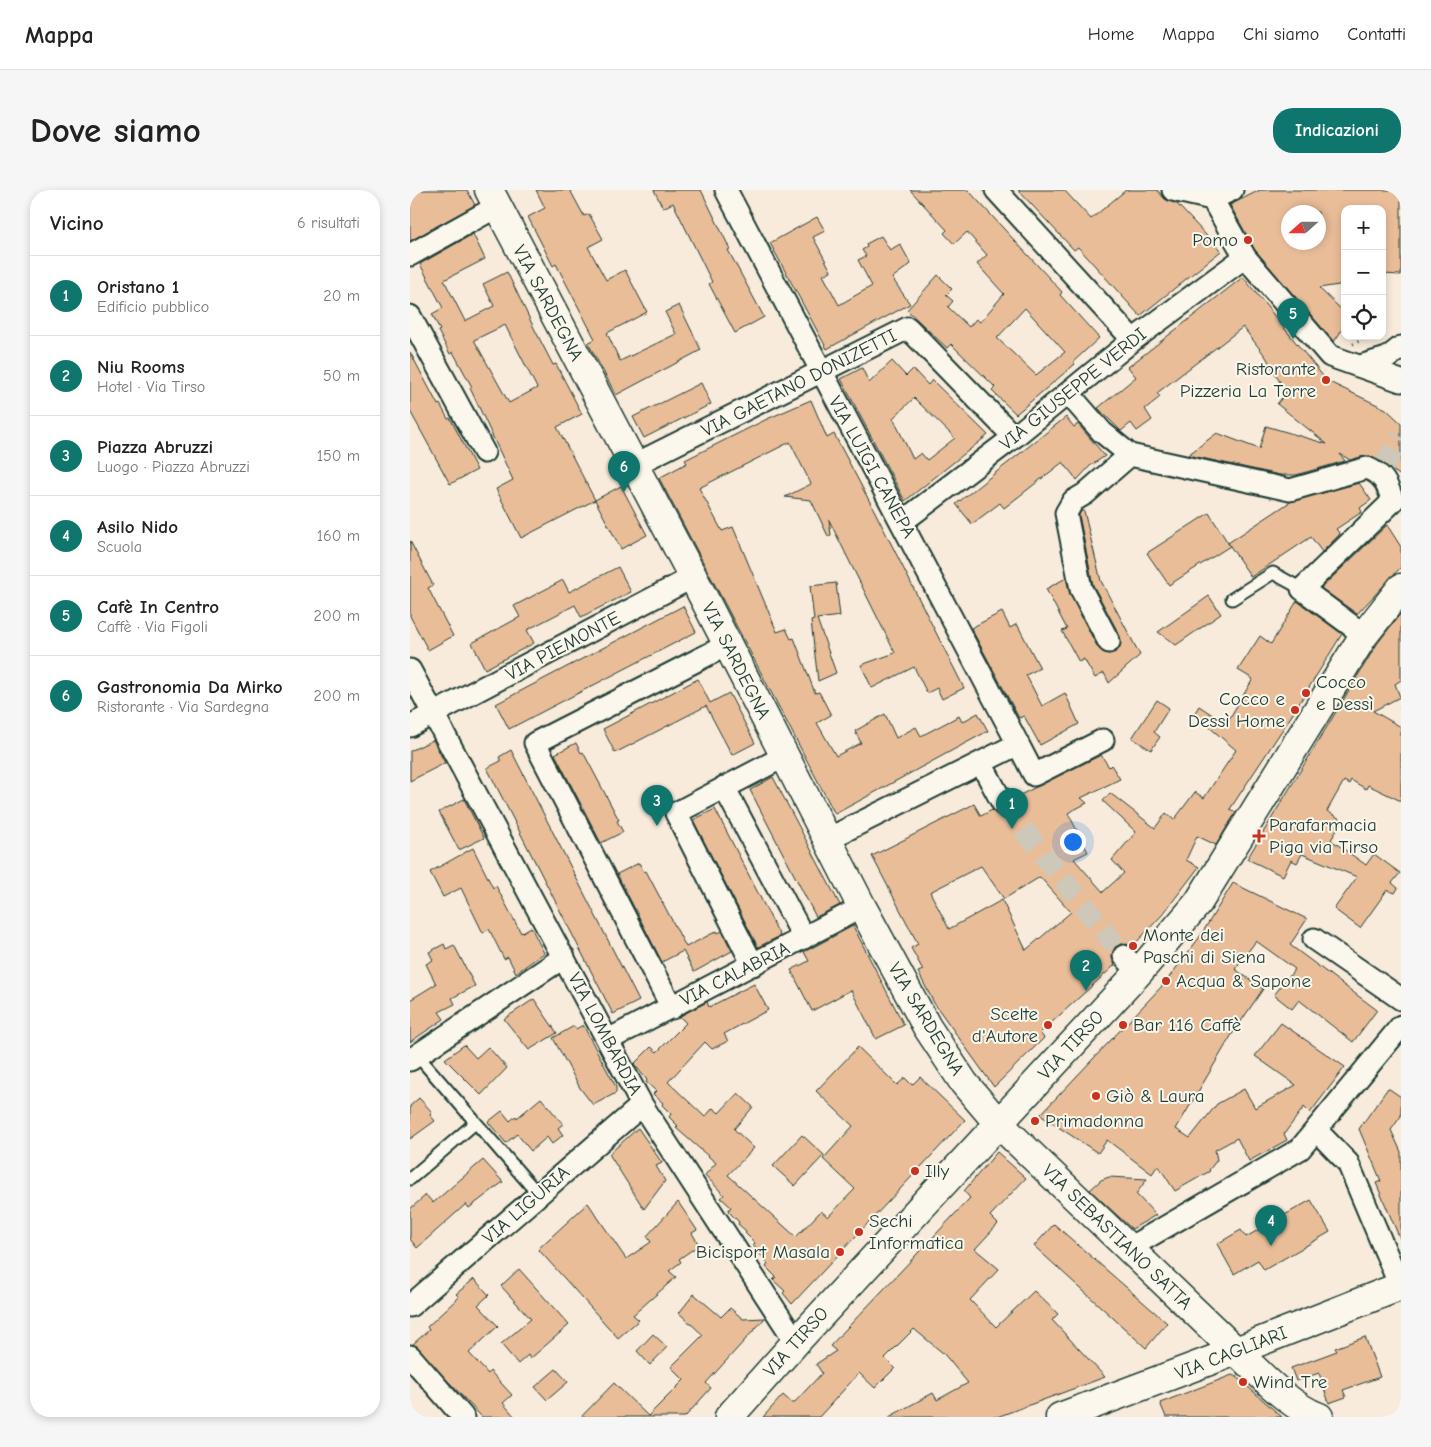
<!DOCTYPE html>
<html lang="it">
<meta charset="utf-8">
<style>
:root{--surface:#fff;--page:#f6f6f6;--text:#222;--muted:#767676;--line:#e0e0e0;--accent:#0f766e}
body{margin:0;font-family:"Comic Neue",sans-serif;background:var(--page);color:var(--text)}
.controls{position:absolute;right:15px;top:15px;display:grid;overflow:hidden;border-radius:10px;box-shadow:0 2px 8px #0003}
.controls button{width:45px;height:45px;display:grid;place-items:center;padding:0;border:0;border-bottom:1px solid var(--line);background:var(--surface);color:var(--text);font:25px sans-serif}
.compass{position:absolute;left:871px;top:15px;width:45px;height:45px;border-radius:50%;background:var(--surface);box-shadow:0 2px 8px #0003;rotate:249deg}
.you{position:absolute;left:662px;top:651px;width:18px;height:18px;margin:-12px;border:4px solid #fff;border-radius:50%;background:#1a73e8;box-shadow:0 0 0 8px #1a73e833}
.badge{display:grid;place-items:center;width:32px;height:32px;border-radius:50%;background:var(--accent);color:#fff;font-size:16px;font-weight:700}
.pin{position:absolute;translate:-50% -41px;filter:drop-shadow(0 1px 2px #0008)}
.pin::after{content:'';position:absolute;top:26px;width:18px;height:15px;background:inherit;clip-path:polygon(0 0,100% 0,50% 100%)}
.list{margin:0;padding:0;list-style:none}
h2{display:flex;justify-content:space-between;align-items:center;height:65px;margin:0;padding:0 20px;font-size:21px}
h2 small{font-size:16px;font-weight:400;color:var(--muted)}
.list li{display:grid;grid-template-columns:32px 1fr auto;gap:15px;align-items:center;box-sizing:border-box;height:80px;padding:0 20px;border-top:1px solid var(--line)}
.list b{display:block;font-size:19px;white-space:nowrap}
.list p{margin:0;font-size:16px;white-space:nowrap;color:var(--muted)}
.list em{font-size:16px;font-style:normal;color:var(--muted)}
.icon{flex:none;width:28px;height:28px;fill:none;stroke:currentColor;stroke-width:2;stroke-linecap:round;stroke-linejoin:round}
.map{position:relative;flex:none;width:991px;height:1227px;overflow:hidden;border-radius:20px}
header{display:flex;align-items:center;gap:30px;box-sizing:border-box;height:70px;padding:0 25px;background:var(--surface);border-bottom:1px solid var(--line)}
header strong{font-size:24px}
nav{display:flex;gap:28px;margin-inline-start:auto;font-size:18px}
.intro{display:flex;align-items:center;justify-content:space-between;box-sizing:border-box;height:120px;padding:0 30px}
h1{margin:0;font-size:35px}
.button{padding:12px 22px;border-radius:20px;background:var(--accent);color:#fff;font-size:18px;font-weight:700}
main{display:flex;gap:30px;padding:0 30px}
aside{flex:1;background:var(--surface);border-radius:20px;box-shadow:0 2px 8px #0003}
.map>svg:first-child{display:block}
.building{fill:#eabd99;stroke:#1f3d34;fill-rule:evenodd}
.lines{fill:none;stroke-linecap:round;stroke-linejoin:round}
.street-tunnel{stroke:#cdc8ba;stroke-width:21;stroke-dasharray:21 11;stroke-linecap:butt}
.lane-casing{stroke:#1f3d34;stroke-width:15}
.street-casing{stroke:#1f3d34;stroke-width:25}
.secondary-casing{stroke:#1f3d34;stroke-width:31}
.path{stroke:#1f3d34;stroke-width:3;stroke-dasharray:1 4;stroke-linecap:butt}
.lane{stroke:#fbf7ec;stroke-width:11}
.street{stroke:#fbf7ec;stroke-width:21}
.secondary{stroke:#fbf7ec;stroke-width:28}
.poi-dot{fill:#c8321e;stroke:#fbf7ec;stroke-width:2}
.labels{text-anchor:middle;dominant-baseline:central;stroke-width:4;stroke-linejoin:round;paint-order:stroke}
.poi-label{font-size:19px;fill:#1f3d34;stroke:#fbf7ec;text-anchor:start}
.street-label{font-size:19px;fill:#1f3d34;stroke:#fbf7ec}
</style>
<header>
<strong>Mappa</strong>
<nav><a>Home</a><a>Mappa</a><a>Chi siamo</a><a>Contatti</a></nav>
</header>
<div class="intro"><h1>Dove siamo</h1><a class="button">Indicazioni</a></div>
<main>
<aside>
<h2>Vicino<small>6 risultati</small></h2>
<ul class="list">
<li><span class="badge">1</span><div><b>Oristano 1</b><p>Edificio pubblico</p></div><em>20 m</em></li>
<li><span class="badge">2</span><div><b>Niu Rooms</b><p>Hotel · Via Tirso</p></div><em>50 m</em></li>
<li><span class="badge">3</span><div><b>Piazza Abruzzi</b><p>Luogo · Piazza Abruzzi</p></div><em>150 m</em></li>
<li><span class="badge">4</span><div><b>Asilo Nido</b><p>Scuola</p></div><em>160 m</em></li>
<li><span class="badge">5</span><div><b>Cafè In Centro</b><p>Caffè · Via Figoli</p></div><em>200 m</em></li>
<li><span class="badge">6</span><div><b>Gastronomia Da Mirko</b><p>Ristorante · Via Sardegna</p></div><em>200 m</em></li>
</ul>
</aside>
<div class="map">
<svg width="991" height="1227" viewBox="0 0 991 1227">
<rect width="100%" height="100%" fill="#f8ebdb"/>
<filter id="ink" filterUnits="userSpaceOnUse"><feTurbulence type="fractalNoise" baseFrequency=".02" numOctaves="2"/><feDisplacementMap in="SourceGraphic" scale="10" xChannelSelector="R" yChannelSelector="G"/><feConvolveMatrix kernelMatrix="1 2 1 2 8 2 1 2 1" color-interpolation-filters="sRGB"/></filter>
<g filter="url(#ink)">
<!-- building -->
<path class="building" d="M0 0H57L65 15 0 51Z
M126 0H160L174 26 179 24 193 49 178 57 196 90 215 80 237 122 197 143 210 171 266 144 255 122 269 115 291 160 206 205 178 153 185 149 146 74 143 76 118 27 135 18Z
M244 0H291L320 59 318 60 354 127 325 143 299 94 302 92 263 13 253 18Z
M500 0H558L652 102 650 105 689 148 663 172 665 174 606 224 582 201 585 197 541 154 537 158 497 120 528 85 542 99 536 105 543 111 538 117 559 137 566 129 570 132 594 104 567 74 577 65 557 42 544 54 534 43 537 40ZM615 118 655 162 626 185 587 148Z
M608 0H654L681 29 716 0H747L755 9 767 14 811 61 730 126 668 57 664 60Z
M850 0H991V85L972 84V19H935V94L909 98 935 123V135L924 152 845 60 820 15ZM878 22H908V52H878Z
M407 27 415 41 403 47 421 81 413 85 429 115 462 96 448 70 456 66 452 60 457 57 456 54 471 46 480 60 490 54 501 74 482 88 500 114 417 159 360 53Z
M63 44 75 69 34 90 55 131 84 116 73 94 97 82 125 140 143 175 146 174 172 224 147 237 185 310 111 348 86 299 103 290 60 198 62 197 43 162 40 164 28 141 30 140 22 124 33 118 10 74ZM95 135 127 198 99 213 64 150Z
M833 87 917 191 976 219 991 233V286L962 267 954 266 940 270 930 264 935 271 886 285H870L778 265 807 243 849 259 856 236 917 254 867 214 876 203 856 167 833 137 747 203 750 207 735 219 742 230 727 241 721 233 711 241 688 218 726 187 718 177Z
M0 162 28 215 30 214 38 229 40 228 67 280 40 294 0 221Z
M482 171 496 186 503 179 518 195 522 190 578 245 495 311 431 189 452 178 459 193ZM504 208 545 248 517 270 511 263 503 269 483 228Z
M291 193 301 214 234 248 223 227Z
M401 210 417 248 424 244 462 316 554 498 532 509 527 498 517 503 504 477 462 498 451 475 485 463 419 330 421 345 418 346 401 310 375 307 401 294 380 252 289 298 312 341 323 337 367 442 376 439 381 449 384 448 405 503 409 502 421 525 407 533 426 566 451 553 445 541 475 524 486 548 506 537 511 546 549 526 552 532 568 523 578 541 425 624 249 288 277 273 275 270 357 229Z
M656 227 664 237 668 234 695 266 680 276 667 290 653 272 594 318 590 313 562 334 546 314Z
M949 293 961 310 950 318 952 322 926 339 930 344 912 362 901 347 841 387 818 353 880 312Z
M211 296 237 345 211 359 185 310Z
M671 321H674L691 391 730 465 699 493 694 483 685 488 674 469 669 472 652 441 657 439 636 399 656 388 660 405 688 458 699 464 709 459 711 453 710 446 683 395 669 325Z
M799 323 820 356 759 395 737 363Z
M977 335 991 357V377L947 424 911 398Z
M0 351 23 395 18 398 43 446 18 460 0 426Z
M208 377 221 402 171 427 165 415 117 440 124 453 75 479 62 453 110 427 104 416 153 390 159 402Z
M426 393 430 426 407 429 426 483 408 491 401 431 404 430 400 396Z
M799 406 811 424 766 455 748 442Z
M887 411 932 444 882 525 820 619 826 623 818 635 806 655 787 646 776 670 789 677 753 724 722 757 712 754 705 757 702 768 705 775 630 843 634 848 584 897 524 813 508 782 513 780 501 758 508 754 462 666 564 614 571 626 582 620 587 625H598L604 620V608L691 565 699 577 701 575 710 589 671 608 677 613 658 623 678 662 664 669 693 702 714 683 702 670 726 642 693 611 700 603 745 638 756 623 764 630 785 602 794 608 826 560 784 524 789 516 816 534 843 489 828 480 850 446 861 454ZM571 676 594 709 630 687 661 722 616 760 592 710 539 739 520 702Z
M273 416 286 442 99 539 86 514Z
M592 422 600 438 607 434 630 478 616 485 632 516 655 503 669 534 630 555 614 526 609 528 561 438Z
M991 423V490L985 494 990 507 963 521 991 537V611L958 595 956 599 941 590 939 594 934 591 917 621 932 630 921 650 956 675 964 664 990 683 982 693 988 698 985 703 977 700 950 738 924 719 947 687 892 664 887 673 881 670 873 686 837 669 967 454Z
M288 489 300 513 319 503 345 553 322 565 296 516 205 563 193 539Z
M747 510 759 518 744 542 750 547 741 560 722 548Z
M23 550 35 573 0 591V561Z
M166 553 171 563 173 562 209 630 207 631 213 642 191 653 145 564Z
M101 560 229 811 203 824 77 578 91 571 89 567Z
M363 587 430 715 406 727 340 600Z
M54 609 74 648 49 660 29 622Z
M305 619 370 746 348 757 283 630Z
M63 658 83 698 86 696 111 743 121 737 134 763 106 783 98 767 94 769 79 739 73 743 51 698 33 707 20 682Z
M229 673 234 682 236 681 276 757 307 741 308 743 312 741 322 761 284 782 273 761 252 772 207 684Z
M823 693 897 729 880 755 967 820 943 852 889 810 882 819 864 805 885 779 846 751 825 779 853 799 821 846 766 939 780 948 807 914 834 899 845 918 886 895 845 866 871 833 935 877 900 923 894 917 874 944 877 950 839 971 827 948 805 960 807 970 799 980 800 981 765 1001 748 975 742 984 697 950 688 963 630 925 754 794 789 748Z
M443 736 494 835 466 849 441 800 402 821 381 780 399 771 394 762Z
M34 754 36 759 44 755 65 796 42 808 45 814 29 822 34 829 0 852V810L26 794 16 774 23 770 19 762Z
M344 794 358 820 314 844 318 851 302 859 295 852 258 892 295 927 303 918 309 923 328 903 343 917 324 939 344 958 318 985 386 1047 411 1021 418 1027 445 999 413 969 443 936 406 901 448 857 487 895 495 888 502 895 510 887 555 930 382 1114 373 1103 375 1101 363 1090 366 1087 356 1077 358 1074 343 1055 345 1053 335 1043 336 1041 328 1034 329 1032 318 1021 321 1017 311 1008 314 1005 295 985 306 973 266 938 268 936 259 927 261 924 252 915 253 913 243 904 246 901 236 892 237 890 224 874 241 857 247 862 276 833 270 827 272 825 297 812 299 817Z
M124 809 147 843 119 860 94 829Z
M173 835 206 897V903L183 915 170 898 143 848 164 836 166 839Z
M54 855 66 868 78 857 97 878 71 905 35 869Z
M978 898 991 907V926L981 940 991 962V1051L966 993 971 991 949 939Z
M9 908 22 922 20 925 25 931 0 949V916Z
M131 908 153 934 148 938 153 945 142 954 137 947 121 961 107 944 96 953 78 932 92 921 100 931 106 926 107 928Z
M228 938 252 973 246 976 255 991 234 1019 199 964Z
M392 945 414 965 385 996 363 976Z
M587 962 616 988 580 1026 588 1034 565 1059 589 1079 560 1110 586 1137 624 1101 648 1124 642 1130 695 1187 587 1227H479L523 1203 527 1210 558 1193 534 1164 504 1139 475 1168 485 1178 465 1198 449 1183 409 1227H353L373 1205 383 1214 412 1183 406 1174 426 1161 420 1156 560 1008 554 1001Z
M73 970 93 992 59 1018 56 1014 7 1058 0 1049V1019L16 1005 23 1013Z
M699 987 737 989 726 1004 746 1025 722 1039 680 1000 691 990Z
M901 1010 920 1042 854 1080 848 1070 824 1084 807 1054 831 1040 836 1047Z
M268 1012 287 1040 282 1043 289 1055 269 1069 271 1072 259 1081 266 1087 223 1125 229 1130 208 1148 128 1059 178 1013 216 1069 241 1052 237 1046Z
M644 1034 757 1133 736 1158 624 1056Z
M109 1079 159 1135 120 1169 118 1165 108 1174 91 1154 121 1129 91 1096Z
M64 1089 79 1105 68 1115 88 1136 59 1163 78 1184 80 1181 102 1205 93 1213 105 1227H72L3 1154 19 1140 17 1137 49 1107 46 1104Z
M284 1104 311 1127 320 1118 333 1129 355 1128 296 1193 301 1198 275 1227H171L204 1193 238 1226 274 1190 261 1177 293 1145 269 1123Z
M243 1144 257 1157 240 1175 227 1161Z
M955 1147 970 1187 933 1200 936 1207 919 1213 909 1183 886 1191 881 1178 927 1161 925 1158Z
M146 1179 158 1192 137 1210 125 1197Z
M822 1185 827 1187 872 1227H756L750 1213Z"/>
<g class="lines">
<!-- street-tunnel -->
<path class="street-tunnel" d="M973 277 991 247
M593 614 714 766"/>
<!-- lane casing -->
<g class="lane-casing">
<path id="lane" d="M822 409 863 383 892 399
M7 865 128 1004
M0 989 65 933"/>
</g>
<!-- street casing -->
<g class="street-casing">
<path id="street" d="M316 0 608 554 418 649
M586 0 723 150
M763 0 802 9 822 0
M797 0 835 67 920 166 991 191
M0 65 88 16
M0 126 74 262
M950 176 977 168 991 157
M658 203 692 242 720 265 880 300 957 278C974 285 977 294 983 311L892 399 954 445
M224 275 498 138 604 247
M492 332 604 247 723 150 835 67
M699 452 671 399 656 323 663 311 675 304 720 265
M0 480 232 915 386 1152
M0 536 283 387
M608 554 624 585 693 550
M571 573 593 614
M314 597 394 748
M904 749 991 809
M714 766 729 782
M343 775 266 623 375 566
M262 818 125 553 317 455
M198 850 452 717
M0 870 154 767
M906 940 938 973 990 1096
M719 1058 890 959 991 836
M0 1116 232 915
M0 1166 53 1227"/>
</g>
<!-- secondary casing -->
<g class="secondary-casing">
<path id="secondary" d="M79 0 283 387 452 717 517 837 554 893 588 933 826 1161C849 1183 879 1216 909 1227
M319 1227 386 1152 729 782 788 713 954 445 991 398
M650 1227 826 1161 991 1096"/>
</g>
<!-- path -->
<path class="path" d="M943 154 960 146
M990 518 991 517"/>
<!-- lane -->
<use href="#lane" class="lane"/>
<!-- street -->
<use href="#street" class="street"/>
<!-- secondary -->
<use href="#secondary" class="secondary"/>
</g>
</g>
<!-- markers -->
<g class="poi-dot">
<circle cx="838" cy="50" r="5"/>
<circle cx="916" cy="190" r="5"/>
<circle cx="896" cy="503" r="5"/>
<circle cx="885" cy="520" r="5"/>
<path d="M846.5 638.5h5v5h5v5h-5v5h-5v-5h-5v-5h5z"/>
<circle cx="723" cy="756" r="5"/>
<circle cx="756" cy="791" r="5"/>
<circle cx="638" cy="835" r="5"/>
<circle cx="713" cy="835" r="5"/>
<circle cx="686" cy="906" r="5"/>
<circle cx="625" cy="931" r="5"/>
<circle cx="505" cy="981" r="5"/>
<circle cx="449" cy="1042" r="5"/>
<circle cx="430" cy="1062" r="5"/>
<circle cx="833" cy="1192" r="5"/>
</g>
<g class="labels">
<!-- poi labels -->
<g class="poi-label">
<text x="828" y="50" text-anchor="end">Pomo</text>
<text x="906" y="179" text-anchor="end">Ristorante<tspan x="906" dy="22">Pizzeria La Torre</tspan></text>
<text x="906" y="492">Cocco<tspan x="906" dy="22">e Dessì</tspan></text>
<text x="875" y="509" text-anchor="end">Cocco e<tspan x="875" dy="22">Dessì Home</tspan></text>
<text x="859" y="635">Parafarmacia<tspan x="859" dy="22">Piga via Tirso</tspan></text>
<text x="733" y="745">Monte dei<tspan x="733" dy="22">Paschi di Siena</tspan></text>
<text x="766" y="791">Acqua &amp; Sapone</text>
<text x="628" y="824" text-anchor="end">Scelte<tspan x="628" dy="22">d'Autore</tspan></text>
<text x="723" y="835">Bar 116 Caffè</text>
<text x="696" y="906">Giò &amp; Laura</text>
<text x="635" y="931">Primadonna</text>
<text x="515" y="981">Illy</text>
<text x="459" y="1031">Sechi<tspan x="459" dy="22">Informatica</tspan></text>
<text x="420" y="1062" text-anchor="end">Bicisport Masala</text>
<text x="843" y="1192">Wind Tre</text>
</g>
<!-- street labels -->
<g class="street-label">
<text transform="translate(138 113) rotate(62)">VIA SARDEGNA</text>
<text transform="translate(389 193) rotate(-27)">VIA GAETANO DONIZETTI</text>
<text transform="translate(663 199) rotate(-39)">VIA GIUSEPPE VERDI</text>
<text transform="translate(462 277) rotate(61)">VIA LUIGI CANEPA</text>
<text transform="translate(153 456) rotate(-28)">VIA PIEMONTE</text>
<text transform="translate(326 471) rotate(63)">VIA SARDEGNA</text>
<text transform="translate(325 784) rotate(-27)">VIA CALABRIA</text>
<text transform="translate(516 829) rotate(59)">VIA SARDEGNA</text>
<text transform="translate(195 844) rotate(62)">VIA LOMBARDIA</text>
<text transform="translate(661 855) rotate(-47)">VIA TIRSO</text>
<text transform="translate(116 1015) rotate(-41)">VIA LIGURIA</text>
<text transform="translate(707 1047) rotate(44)">VIA SEBASTIANO SATTA</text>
<text transform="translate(386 1152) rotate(-48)">VIA TIRSO</text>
<text transform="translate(821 1163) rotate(-21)">VIA CAGLIARI</text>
</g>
</g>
</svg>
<div class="controls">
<button>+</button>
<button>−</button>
<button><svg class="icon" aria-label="locate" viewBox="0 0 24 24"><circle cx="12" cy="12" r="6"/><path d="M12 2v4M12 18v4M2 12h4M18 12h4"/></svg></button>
</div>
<svg class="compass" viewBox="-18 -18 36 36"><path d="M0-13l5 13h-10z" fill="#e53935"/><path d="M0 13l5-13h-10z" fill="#767676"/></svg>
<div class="you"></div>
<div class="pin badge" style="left:602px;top:639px">1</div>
<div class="pin badge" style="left:676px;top:801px">2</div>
<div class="pin badge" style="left:247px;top:636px">3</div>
<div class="pin badge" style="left:861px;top:1056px">4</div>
<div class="pin badge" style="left:883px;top:149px">5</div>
<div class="pin badge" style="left:214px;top:302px">6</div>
</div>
</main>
